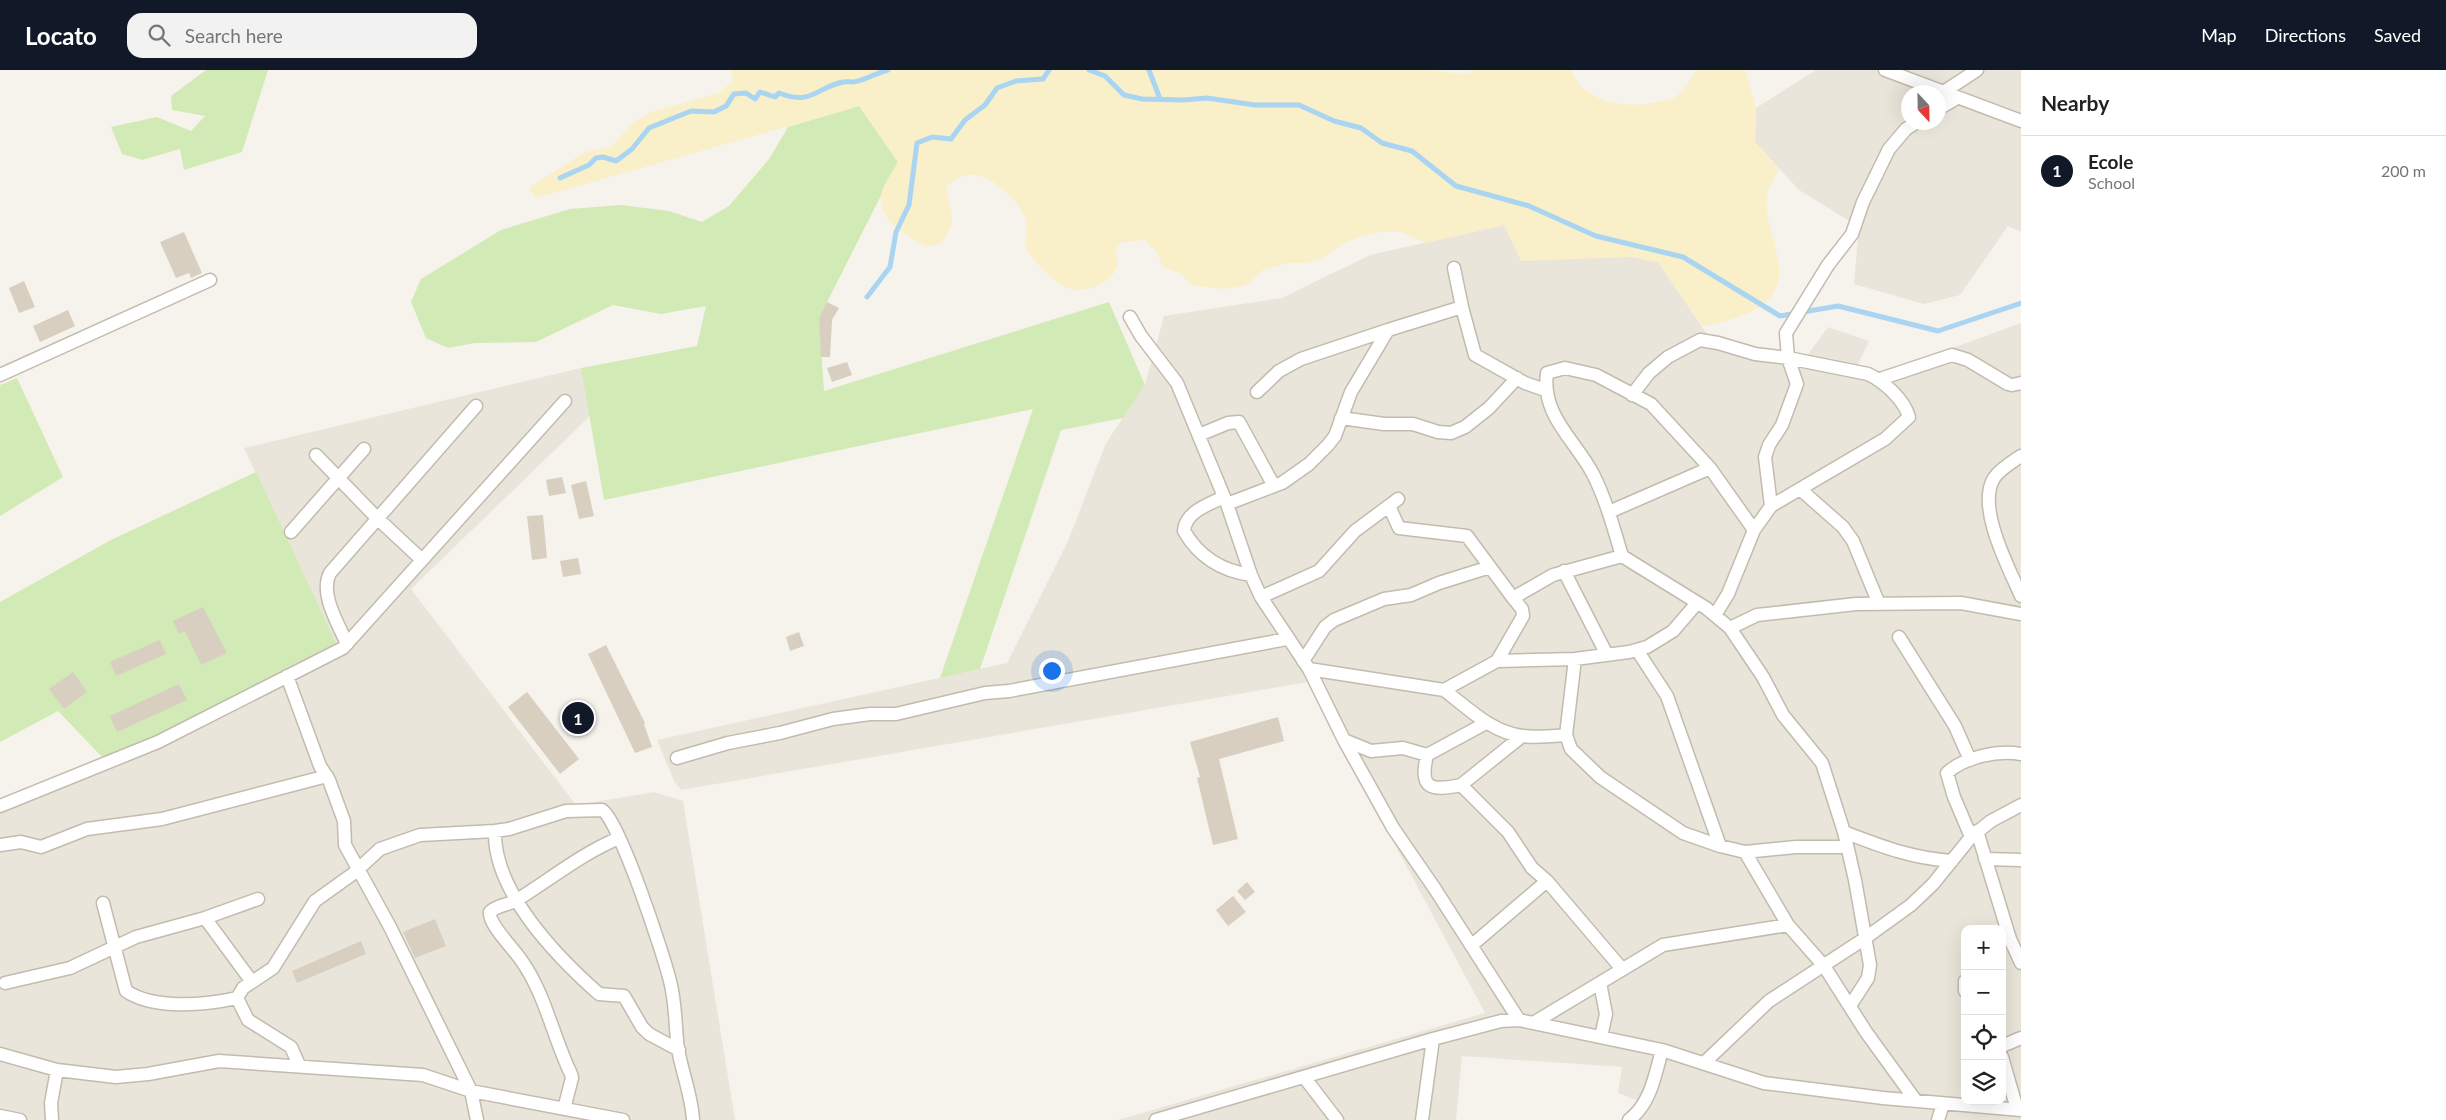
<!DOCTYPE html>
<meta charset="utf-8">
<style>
:root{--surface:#fff;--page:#f2f2f2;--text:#222;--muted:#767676;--line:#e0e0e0;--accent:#111827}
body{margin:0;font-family:Lato,sans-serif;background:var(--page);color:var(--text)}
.controls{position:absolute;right:15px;bottom:15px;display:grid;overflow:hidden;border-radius:10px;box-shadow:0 5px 20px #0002}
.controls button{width:45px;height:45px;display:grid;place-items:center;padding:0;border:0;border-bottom:1px solid var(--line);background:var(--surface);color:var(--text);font:25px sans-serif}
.compass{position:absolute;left:1901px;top:15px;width:45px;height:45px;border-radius:50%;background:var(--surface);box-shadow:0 5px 20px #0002;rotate:158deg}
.you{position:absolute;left:1051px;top:600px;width:18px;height:18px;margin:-12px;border:4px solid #fff;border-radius:50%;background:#1a73e8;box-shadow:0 0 0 8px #1a73e833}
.badge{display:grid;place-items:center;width:32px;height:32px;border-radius:50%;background:var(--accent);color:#fff;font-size:16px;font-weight:700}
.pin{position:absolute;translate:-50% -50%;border:2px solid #fff;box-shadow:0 1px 5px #0006}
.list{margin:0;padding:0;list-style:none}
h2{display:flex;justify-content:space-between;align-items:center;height:65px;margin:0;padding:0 20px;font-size:21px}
h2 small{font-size:16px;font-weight:400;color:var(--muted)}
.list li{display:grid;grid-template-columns:32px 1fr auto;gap:15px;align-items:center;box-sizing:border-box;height:70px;padding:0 20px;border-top:1px solid var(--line)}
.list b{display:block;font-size:19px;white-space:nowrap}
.list p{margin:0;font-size:16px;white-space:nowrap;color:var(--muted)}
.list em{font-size:16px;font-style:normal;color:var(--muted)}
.icon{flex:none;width:28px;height:28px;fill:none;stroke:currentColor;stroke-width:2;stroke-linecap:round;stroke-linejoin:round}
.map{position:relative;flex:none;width:2021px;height:1050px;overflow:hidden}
header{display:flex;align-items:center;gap:30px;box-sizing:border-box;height:70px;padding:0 25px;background:var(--accent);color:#fff}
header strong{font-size:24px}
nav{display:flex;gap:28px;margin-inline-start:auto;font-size:18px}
.search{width:350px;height:45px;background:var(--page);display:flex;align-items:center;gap:12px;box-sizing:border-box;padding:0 18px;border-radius:15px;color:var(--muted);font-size:19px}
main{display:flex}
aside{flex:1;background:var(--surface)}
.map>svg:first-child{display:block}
.residential{fill:#eae5da;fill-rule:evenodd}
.green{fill:#d2eab5}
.sand{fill:#f9efc9}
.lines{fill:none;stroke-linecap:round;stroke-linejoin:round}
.stream{stroke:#a9d4f2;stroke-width:5}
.building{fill:#d8cfc1}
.street-casing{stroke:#c2bbae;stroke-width:15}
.street{stroke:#fff;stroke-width:12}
</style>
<header>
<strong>Locato</strong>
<div class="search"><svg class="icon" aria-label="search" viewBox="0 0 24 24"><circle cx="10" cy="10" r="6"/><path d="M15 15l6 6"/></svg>Search here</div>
<nav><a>Map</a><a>Directions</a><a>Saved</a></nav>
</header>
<main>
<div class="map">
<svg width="2021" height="1050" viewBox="0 0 2021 1050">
<rect width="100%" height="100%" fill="#f6f3ec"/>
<!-- residential -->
<path class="residential" d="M1816 0H2021V162L2008 156 1960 225 1924 234 1854 214 1859 157 1799 120 1755 72 1756 38ZM1908 22H1938V52H1908Z
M1504 155 1631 187 1658 192 1713 273 1806 287 1828 257 1869 271 1856 299 1881 304 2021 253V1050H1636L1649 1035 1618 1023 1622 997 1462 986 1456 1050H1118L1485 943 1308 612 681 720 675 713 657 670 1007 593 1068 471 1106 373 1145 315 1164 246 1282 228 1370 185ZM1965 859H2002V1031H1965Z
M581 298 590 346 411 519 576 735 654 722 683 731 735 1050H0V730L159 667 337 575 244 378Z"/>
<!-- green -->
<path class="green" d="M206 0H268L242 82 184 100 180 79 142 90 122 84 111 57 157 47 191 61 205 46 172 40 171 26Z
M859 36 898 92 819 248 824 321 1109 232 1145 315 1123 348 1061 360 980 599 940 608 1033 339 604 430 581 298 697 276 706 236 661 244 613 235 536 272 475 273 448 278 426 268 411 232 421 209 501 160 570 139 621 135 669 141 702 152 729 136 769 89 788 57Z
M17 308 63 407 0 446V315Z
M256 402 337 575 159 667 104 689 58 641 0 672V532L111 470Z"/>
<!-- sand -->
<path class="sand" d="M731 0H1432L1460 4 1471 3 1472 0H1571C1585 34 1628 40 1661 31 1665 30 1672 30 1675 27 1684 22 1691 8 1697 0H1745L1756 38 1755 72 1779 99C1775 107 1768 117 1767 126 1765 142 1770 156 1774 171 1777 183 1781 202 1778 213 1769 243 1729 251 1702 256L1658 192 1631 187 1521 191 1504 155 1426 173 1401 162H1381L1361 166 1343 174 1322 188 1305 193H1288L1263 200 1245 216 1222 219 1191 215 1181 204 1163 197 1157 183 1145 170 1123 172 1116 178C1116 182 1118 188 1118 193 1115 213 1082 226 1065 217 1049 209 1037 192 1025 179 1026 171 1027 161 1026 152 1023 134 992 105 974 105 962 104 955 110 946 117 951 144 959 151 940 174L926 176C906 166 880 153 881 127 881 117 893 102 898 92L859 36 536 128 530 120V117L585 82 611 77 635 51 652 42 719 23 733 11Z"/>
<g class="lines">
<!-- stream -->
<path class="stream" d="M1089 0 1105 6 1124 25 1142 29 1183 30 1207 28 1255 35H1299L1334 51 1361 58 1382 73 1412 81 1456 116 1529 136 1596 166 1683 187 1780 246 1838 236 1938 261 2021 233
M1149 0 1160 29
M560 108 589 95 596 88 603 87 616 91 632 79 649 58 691 41 714 42 726 36 734 24 746 23 755 29 760 22 775 27 779 23C812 36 817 17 843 12 848 11 853 13 858 11 868 8 877 3 888 0
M867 227 890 197 896 162 909 135 917 73 932 67 951 69 965 50 985 35 997 18 1016 11 1043 9 1049 0"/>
</g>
<!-- building -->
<path class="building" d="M184 162 202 203 191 208 189 203 176 208 160 172Z
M24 211 35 237 19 243 9 218Z
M827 232 839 238 832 250 830 287H821L819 248Z
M68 240 75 256 40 272 33 256Z
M847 292 852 305 832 312 827 298Z
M562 407 566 423 549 426 546 410Z
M586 411 594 446 579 449 571 415Z
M543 445 547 488 532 490 527 446Z
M578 488 581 504 563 507 560 491Z
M203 537 227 583 201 595 185 561 179 564 173 551Z
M799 562 804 576 790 581 786 567Z
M160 570 166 584 116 606 110 592Z
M606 575 645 653 644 654 652 677 635 683 588 584Z
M73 602 87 622 64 639 49 619Z
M179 614 187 630 117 662 110 646Z
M527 622 579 689 560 704 508 637Z
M1278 647 1284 671 1219 689 1238 769 1213 775 1197 708 1200 707 1190 672Z
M1247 812 1255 822 1245 830 1237 821Z
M1233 826 1246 842 1228 856 1216 840Z
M435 849 446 876 415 888 403 862Z
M361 871 366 884 297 913 292 901Z"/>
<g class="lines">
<!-- street casing -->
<g class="street-casing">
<path id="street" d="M1885 0 2021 51
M1942 23 1977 0
M1938 39 1957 28
M1462 237 1475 285 1525 313 1545 320
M1130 247 1141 266 1177 313 1227 434 1251 505 1261 527 1309 599 1444 620 1497 591 1523 546 1522 539 1513 528 1553 505 1622 486
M0 305 210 210
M1880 309 1952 285 1968 290 2008 314 2012 315 2021 313
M1257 322 1279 301 1301 289 1388 260
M1632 325 1649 303 1668 287 1700 270 1718 273 1755 284 1788 288 1868 304C1883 311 1904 329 1909 347L1885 369 1771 436 1754 460
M1341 348 1384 354H1413L1438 362 1451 363 1465 357 1489 338 1517 308
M1199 365 1228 353 1239 352 1274 416
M316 385 377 448 421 489
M2021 386C2012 392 2000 399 1994 408 1976 437 2009 498 2021 526
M1800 419 1843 457 1853 471 1879 534
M1224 427C1209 434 1185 442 1184 461 1199 487 1222 501 1251 505
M1227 434 1282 413 1309 394 1328 375 1335 366 1351 322 1388 260 1462 237 1454 198
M1389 436 1399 458 1467 466 1490 497
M1771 436 1765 387 1769 375 1782 355 1797 314 1788 288 1786 263 1828 195 1852 164 1863 132 1889 79 1906 59 1917 52
M1609 442 1710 398
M291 462 364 379
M1564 501 1607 585
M1261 527 1319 501 1355 461 1398 429
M1715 545 1728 524 1754 460 1710 398 1651 334 1596 305 1565 298 1547 303C1541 345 1575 370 1593 404 1606 430 1614 459 1622 486L1706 538 1730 558 1763 607 1783 645 1822 693 1844 762 1855 810 1870 895 1868 908 1850 936
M1730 558 1757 545 1856 534 1961 533 2021 544
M1899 567 1955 656 1970 690
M347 574C339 555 319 524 330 503L476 336
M1637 580 1667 626 1720 776
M1303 591 1325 557 1334 550 1384 529 1411 525 1439 513 1490 497 1513 528
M1497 591 1575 589 1629 582 1647 577 1673 561 1697 533
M1309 599 1344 670 1393 758 1435 819 1519 950
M287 606 320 696 329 710 344 751 345 775 390 857 471 1021 477 1050
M1444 620C1468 638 1492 663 1523 666 1537 668 1552 666 1566 665L1571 679 1600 707 1683 763 1720 776 1745 782 1796 777H1846
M1566 665 1575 589
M1522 666 1461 715 1508 762 1532 798 1547 811
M1344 670 1371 681 1403 678 1427 685 1486 653
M1427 685C1419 720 1431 721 1461 715
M677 688 728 673 780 663 833 649 870 644H896L985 623 1009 621 1287 569
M0 736 158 672 343 578 565 331
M495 761C493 821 556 886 599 924L624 926 642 957 649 964 679 980
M1977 761 2010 869 2021 893
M1844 762C1883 777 1911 788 1952 791
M1971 767 1954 727 1947 703C1964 687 1998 680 2021 684
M0 775 21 772 41 777 87 759 162 749 327 706
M1745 782 1788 855 1824 896 1866 962 1916 1031
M1985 789 2021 790
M103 833 126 921C154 940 206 935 237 928L243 918 273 898 315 831 354 803 380 779 420 765 495 761 509 759 566 741 602 740C619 749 664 886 670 911 676 933 675 957 678 979 682 1002 692 1027 693 1050
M205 848 252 912
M1472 875 1547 811 1622 899
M1965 911V921
M5 913 70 898 136 867 205 848 258 829
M1600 913 1606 944 1601 967
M237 928 248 950 291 977 299 995
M1535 952 1663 875 1788 855
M2002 976 2021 968
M0 984 57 1000 116 1007 148 1004 219 991 423 1005 471 1021 623 1050
M2002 987 2017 1039
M1705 992 1769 931 1864 869 1911 835 1933 814 1971 767 1991 751 2021 735
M1304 1007 1337 1050
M564 1039 572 1008 571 1004C553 967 545 923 521 890 514 879 488 854 490 842 497 835 509 835 517 830 552 808 581 784 619 768
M0 1046 20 1050
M52 1050 51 1033 57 1000
M1156 1050 1433 969 1501 951 1519 950 1662 980 1764 1013 1883 1028 2021 1040
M1422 1050 1433 969
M1629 1050C1651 1033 1655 1005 1662 980
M1938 1050 1943 1034"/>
</g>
<!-- street -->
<use href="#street" class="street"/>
</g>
</svg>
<div class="controls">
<button>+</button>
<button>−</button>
<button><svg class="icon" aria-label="locate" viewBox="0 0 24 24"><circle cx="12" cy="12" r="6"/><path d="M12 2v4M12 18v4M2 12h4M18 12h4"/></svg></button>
<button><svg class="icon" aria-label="layers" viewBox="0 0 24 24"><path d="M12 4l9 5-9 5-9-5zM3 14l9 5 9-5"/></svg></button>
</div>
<svg class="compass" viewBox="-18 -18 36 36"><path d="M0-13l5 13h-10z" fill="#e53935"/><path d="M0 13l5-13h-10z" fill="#767676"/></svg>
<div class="you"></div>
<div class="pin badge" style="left:578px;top:648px">1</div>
</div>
<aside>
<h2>Nearby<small></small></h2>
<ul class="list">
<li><span class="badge">1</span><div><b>Ecole</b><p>School</p></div><em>200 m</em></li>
</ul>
</aside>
</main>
